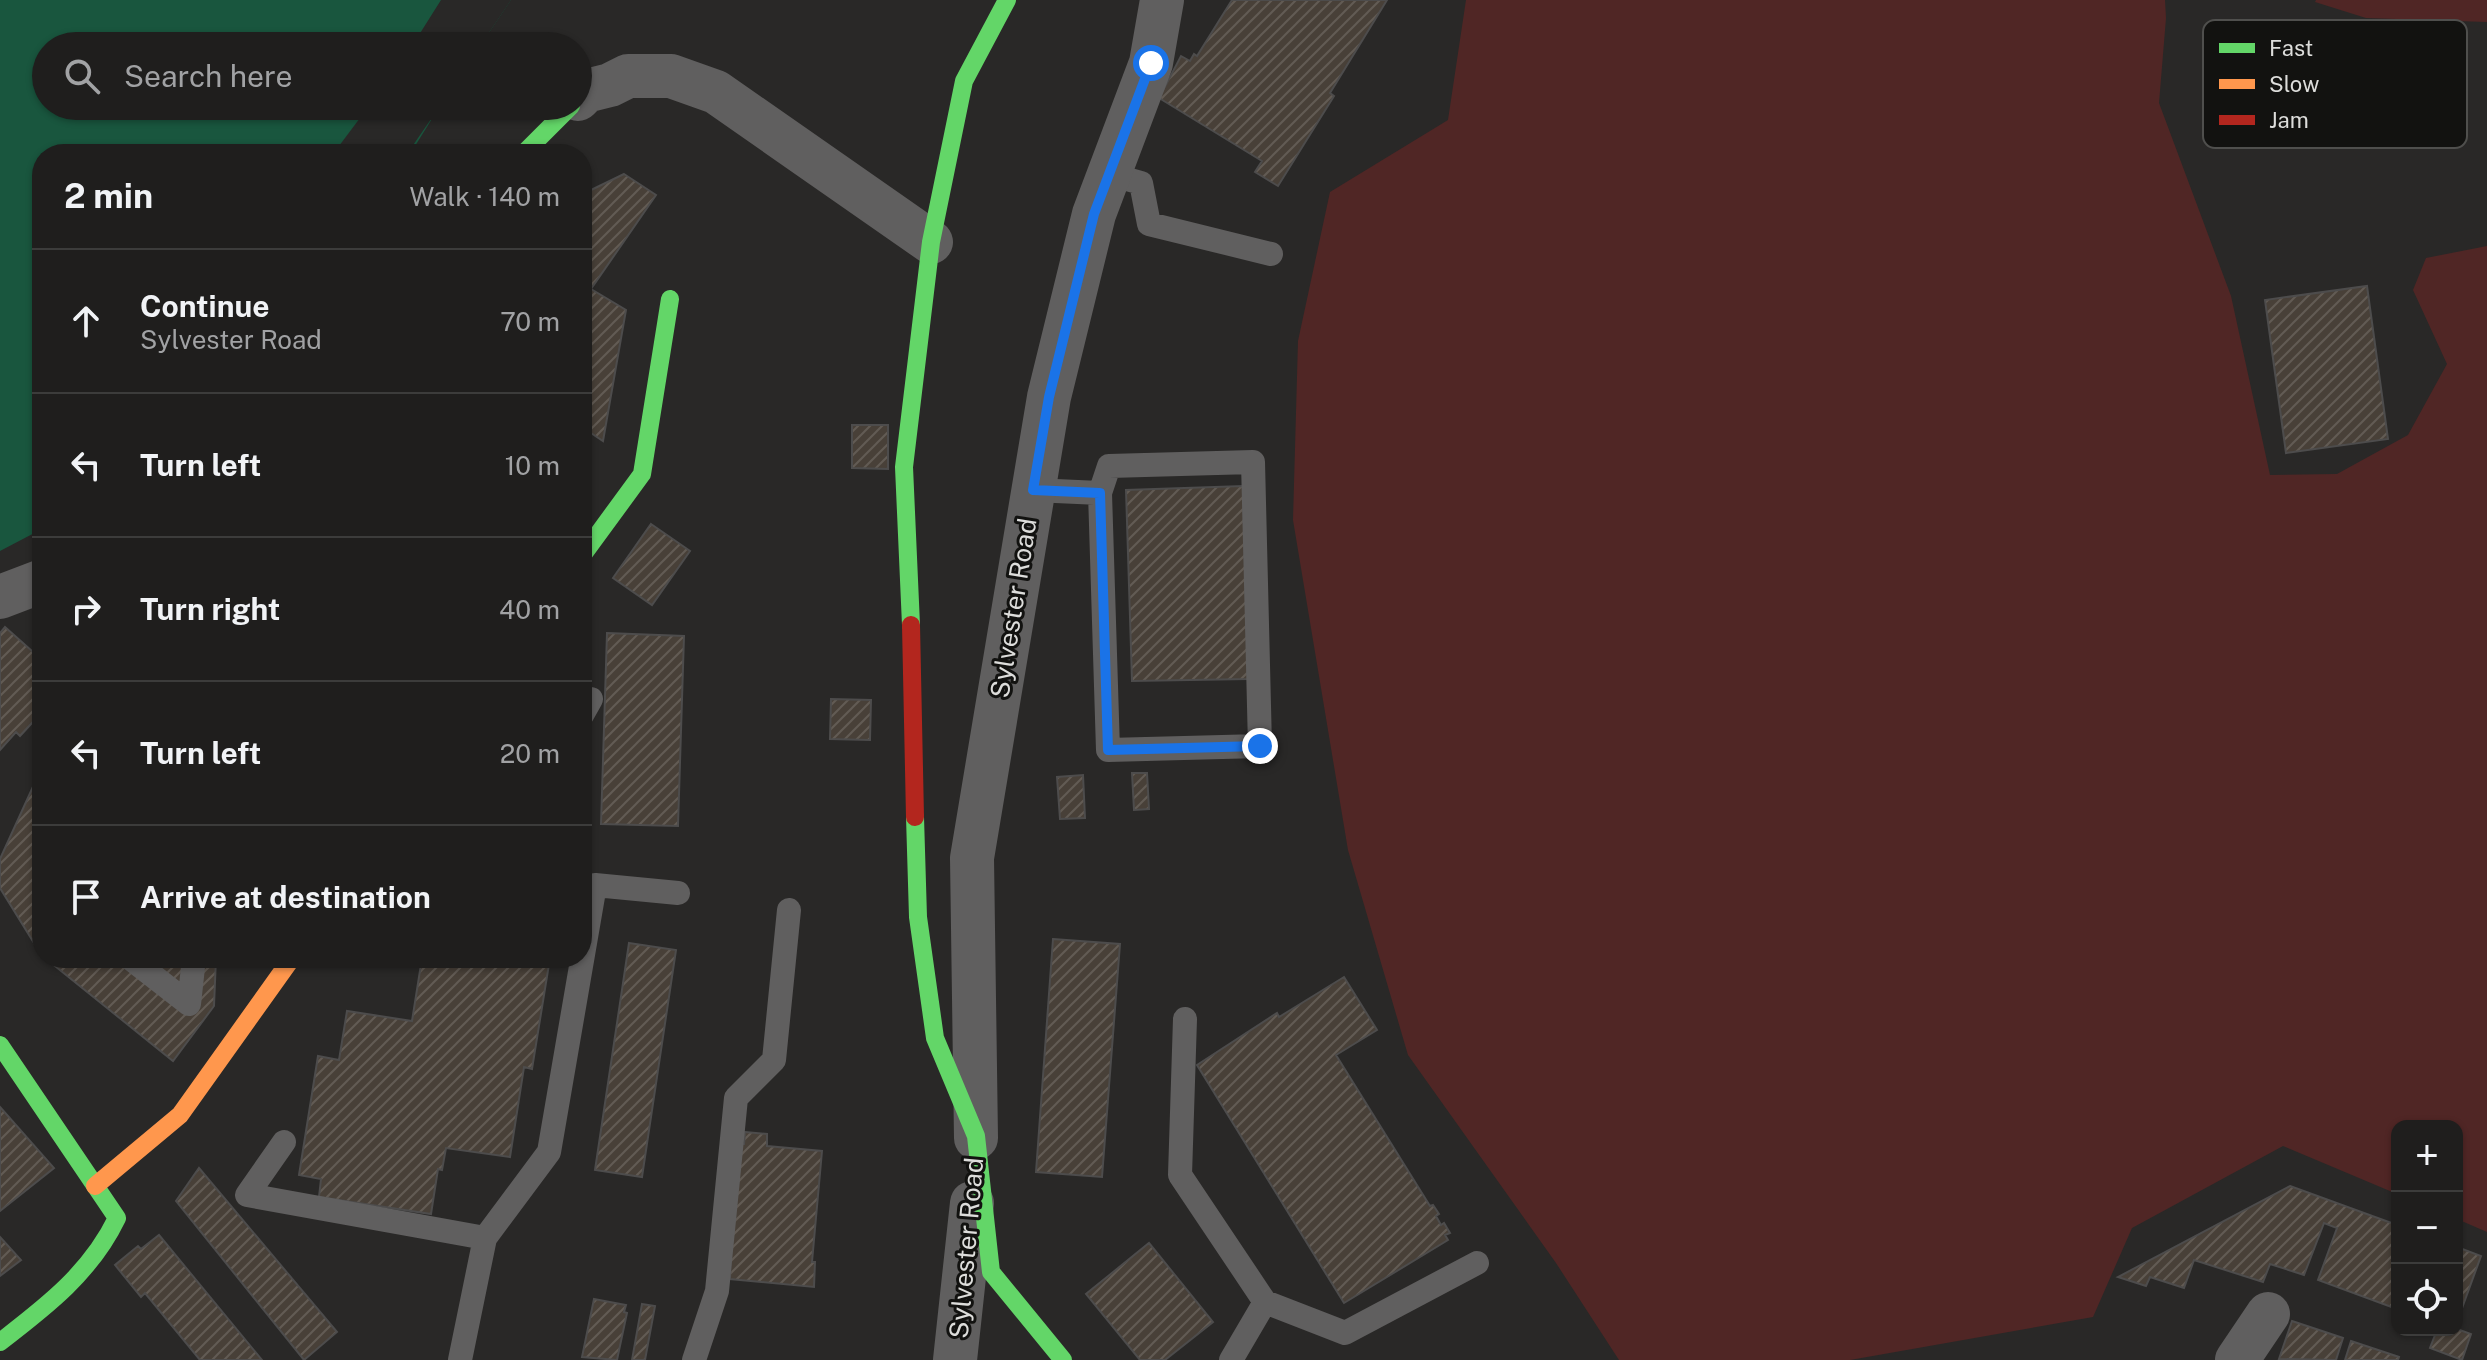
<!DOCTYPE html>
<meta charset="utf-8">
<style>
:root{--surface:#1f1e1d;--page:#2c2b2a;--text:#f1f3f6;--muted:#a1a2a4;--line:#3c3c3b}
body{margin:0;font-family:"Public Sans",sans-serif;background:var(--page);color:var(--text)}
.controls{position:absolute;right:24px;bottom:24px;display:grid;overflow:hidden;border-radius:16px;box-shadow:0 2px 6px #0004}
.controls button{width:72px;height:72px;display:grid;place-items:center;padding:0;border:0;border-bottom:2px solid var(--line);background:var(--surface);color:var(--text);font:40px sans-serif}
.stop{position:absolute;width:24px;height:24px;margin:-18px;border:6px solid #1a73e8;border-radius:50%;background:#fff}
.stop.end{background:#1a73e8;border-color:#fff;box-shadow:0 2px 8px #0008}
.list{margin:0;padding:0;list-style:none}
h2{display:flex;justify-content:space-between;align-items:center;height:104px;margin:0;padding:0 32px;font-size:34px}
h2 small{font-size:26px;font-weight:400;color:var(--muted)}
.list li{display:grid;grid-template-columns:52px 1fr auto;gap:24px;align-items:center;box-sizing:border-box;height:144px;padding:0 32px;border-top:2px solid var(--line)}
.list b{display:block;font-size:30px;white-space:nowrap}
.list p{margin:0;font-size:26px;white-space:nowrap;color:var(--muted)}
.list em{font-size:26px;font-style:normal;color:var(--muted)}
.icon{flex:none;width:44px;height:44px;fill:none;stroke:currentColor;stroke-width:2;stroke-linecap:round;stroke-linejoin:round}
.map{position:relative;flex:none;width:2487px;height:1360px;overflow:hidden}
.search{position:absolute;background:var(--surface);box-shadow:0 2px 6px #0004;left:32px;top:32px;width:560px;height:88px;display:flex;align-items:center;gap:20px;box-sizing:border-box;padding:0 28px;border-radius:44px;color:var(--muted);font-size:30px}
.panel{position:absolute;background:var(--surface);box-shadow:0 2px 6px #0004;left:32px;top:144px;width:560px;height:824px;border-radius:32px}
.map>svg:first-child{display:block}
.grass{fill:#502625}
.water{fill:#19563e}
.pier{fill:#292827}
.building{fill:url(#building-hatch);stroke:#4d4c4c;stroke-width:2}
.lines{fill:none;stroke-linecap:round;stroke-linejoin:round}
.lane{stroke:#605f5f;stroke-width:24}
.street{stroke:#605f5f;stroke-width:44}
.fast{stroke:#63d668;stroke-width:18}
.slow{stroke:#ff974d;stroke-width:18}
.jam{stroke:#b3261e;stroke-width:18}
.route{stroke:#1a73e8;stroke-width:10}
.labels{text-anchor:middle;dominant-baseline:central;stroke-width:6;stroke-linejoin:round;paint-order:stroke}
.street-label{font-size:26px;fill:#dddddb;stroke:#121210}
.key{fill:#121210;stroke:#4f4f4d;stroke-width:2}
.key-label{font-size:22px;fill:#dddddb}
</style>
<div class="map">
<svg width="2487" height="1360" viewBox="0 0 2487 1360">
<defs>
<pattern id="building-hatch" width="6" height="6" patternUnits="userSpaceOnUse" patternTransform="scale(2)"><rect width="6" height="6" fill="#484038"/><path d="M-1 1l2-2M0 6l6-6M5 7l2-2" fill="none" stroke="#625b54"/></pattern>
</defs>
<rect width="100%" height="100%" fill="#292827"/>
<!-- grass -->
<path class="grass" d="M1466 0H2165L2166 18 2159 103 2231 296 2270 475 2337 474 2408 435 2447 364 2413 290 2426 258 2487 246V1232L2457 1219V1126H2397V1194L2283 1146 2132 1228 2093 1317 1850 1360H1619L1556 1263 1408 1055 1348 850 1293 520 1298 341 1330 192 1448 120Z
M2316 0H2487V22L2366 18 2315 2Z"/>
<!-- water -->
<path class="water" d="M0 0H511L480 46H46V106H440L410 154H42V529L0 551Z"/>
<!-- pier -->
<path class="pier" d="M441 0H511L480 46H412Z
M369 106H440L407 154H333Z"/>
<!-- building -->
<path class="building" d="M1232 0H1387L1330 93 1334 96 1278 186 1255 172 1262 161 1159 98 1181 56 1190 61 1194 54 1197 56Z
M624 174 656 195 591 289 626 310 603 441 582 427V187L589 191Z
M2367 286 2388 439 2286 453 2265 300Z
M852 425H888V469L852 468Z
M1243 486 1248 679 1132 681 1126 490Z
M651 524 690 551 652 605 613 578Z
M5 627 42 660V712L20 736 16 732 0 750V633Z
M607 633 684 636 678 826 601 824Z
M831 699 871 700 870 740 830 739Z
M42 767V956L0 888V859Z
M1132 773H1147L1149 809 1134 810Z
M1083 775 1085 818 1060 819 1057 777Z
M1053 939 1120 944 1102 1177 1036 1172Z
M629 943 676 950 642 1177 595 1170Z
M45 958H216L214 1006 173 1061Z
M422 958H550L532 1069 524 1067 510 1157 446 1148 442 1170 438 1169 431 1214 319 1197 321 1179 299 1175 318 1056 339 1060 347 1011 412 1021Z
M1344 977 1377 1030 1336 1055 1430 1206 1433 1205 1439 1214 1436 1216 1441 1225 1444 1223 1450 1233 1445 1235 1448 1240 1344 1303 1197 1065 1277 1013 1279 1017Z
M0 1107 54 1168 0 1211Z
M745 1132 767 1134V1146L822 1151 812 1262H815L814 1287 730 1279 735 1144H744Z
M199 1168 337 1332 304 1360 176 1201Z
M2290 1186 2397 1225V1309L2318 1280 2337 1228 2324 1223 2304 1275 2270 1264 2263 1282 2194 1260 2184 1288 2150 1277 2146 1286 2118 1277Z
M159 1235 262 1360H200L145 1293 141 1297 115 1265 138 1246 141 1249Z
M0 1237 21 1260 0 1276Z
M1149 1243 1213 1322 1165 1360H1140L1086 1294Z
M2457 1247 2481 1256 2457 1322Z
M594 1299 626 1305 624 1312 627 1313 617 1360 582 1357Z
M642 1304 655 1306 645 1360H632Z
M2292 1321 2343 1338 2336 1360 2279 1359Z
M2457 1329 2471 1334 2462 1360 2430 1348 2437 1330Z
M2351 1341 2399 1357 2398 1360H2345Z"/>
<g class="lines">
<!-- lane -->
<path class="lane" d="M1109 174 1141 183 1149 224 1271 254
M1253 462 1260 746 1108 750 1100 493 1109 466Z
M1033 490 1100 493
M582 715 591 699
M130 958 189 1004 194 958
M1185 1019 1180 1175 1265 1302
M284 1142 247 1195 485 1238
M460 1360 485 1238 549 1152 595 885 678 893
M694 1360 717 1291 736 1098 774 1060 789 910
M1231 1360 1265 1302 1345 1333 1477 1263"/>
<!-- street -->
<path class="street" d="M578 99 586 91 610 85 628 76H671L716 92 931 242
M0 597 42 581
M976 1138 972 858 1049 397 1094 214 1151 63 1162 0
M955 1360 972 1203
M2237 1360 2268 1314"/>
<!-- fast -->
<path class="fast" d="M523 154 571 106
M582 556 642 474 670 299
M911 625 904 467 931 242 964 81 1007 0
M915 817 918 917 935 1038 976 1136 991 1272 1063 1360
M0 1045 117 1218C91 1272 47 1306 0 1342"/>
<!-- slow -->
<path class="slow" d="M95 1186 180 1115 292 958"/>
<!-- jam -->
<path class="jam" d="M911 625 915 817"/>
</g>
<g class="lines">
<!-- route -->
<path class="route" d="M1151 63 1094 214 1049 397 1033 490 1100 493 1108 750 1260 746"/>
</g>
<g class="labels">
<!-- street labels -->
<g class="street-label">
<text transform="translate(1013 608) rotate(-81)">Sylvester Road</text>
<text transform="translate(966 1248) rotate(-85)">Sylvester Road</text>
</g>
</g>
<!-- legend -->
<rect x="2203" y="20" width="264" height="128" rx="12" class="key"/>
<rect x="2219" y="43" width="36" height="10" fill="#63d668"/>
<rect x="2219" y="79" width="36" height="10" fill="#ff974d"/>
<rect x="2219" y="115" width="36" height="10" fill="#b3261e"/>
<g class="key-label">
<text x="2269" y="56">Fast</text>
<text x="2269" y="92">Slow</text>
<text x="2269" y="128">Jam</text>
</g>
</svg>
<div class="controls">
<button>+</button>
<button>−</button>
<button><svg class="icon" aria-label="locate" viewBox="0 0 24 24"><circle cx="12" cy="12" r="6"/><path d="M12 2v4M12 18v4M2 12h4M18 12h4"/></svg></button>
</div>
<div class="stop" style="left:1151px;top:63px"></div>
<div class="stop end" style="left:1260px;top:746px"></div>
<div class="search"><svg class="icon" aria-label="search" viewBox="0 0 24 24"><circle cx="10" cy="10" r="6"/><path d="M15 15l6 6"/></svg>Search here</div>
<section class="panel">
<h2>2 min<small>Walk · 140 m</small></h2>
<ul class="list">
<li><svg class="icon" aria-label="ahead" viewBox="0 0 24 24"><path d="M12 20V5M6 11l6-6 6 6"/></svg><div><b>Continue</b><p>Sylvester Road</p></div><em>70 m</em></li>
<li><svg class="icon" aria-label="left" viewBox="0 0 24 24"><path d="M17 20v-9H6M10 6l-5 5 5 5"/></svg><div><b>Turn left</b></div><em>10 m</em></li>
<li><svg class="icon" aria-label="right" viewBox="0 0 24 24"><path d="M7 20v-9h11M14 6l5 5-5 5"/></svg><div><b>Turn right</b></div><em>40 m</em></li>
<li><svg class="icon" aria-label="left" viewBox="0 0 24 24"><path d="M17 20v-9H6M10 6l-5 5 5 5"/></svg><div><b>Turn left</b></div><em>20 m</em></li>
<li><svg class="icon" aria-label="arrive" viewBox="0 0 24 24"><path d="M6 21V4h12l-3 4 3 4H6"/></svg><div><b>Arrive at destination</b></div></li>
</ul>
</section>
</div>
